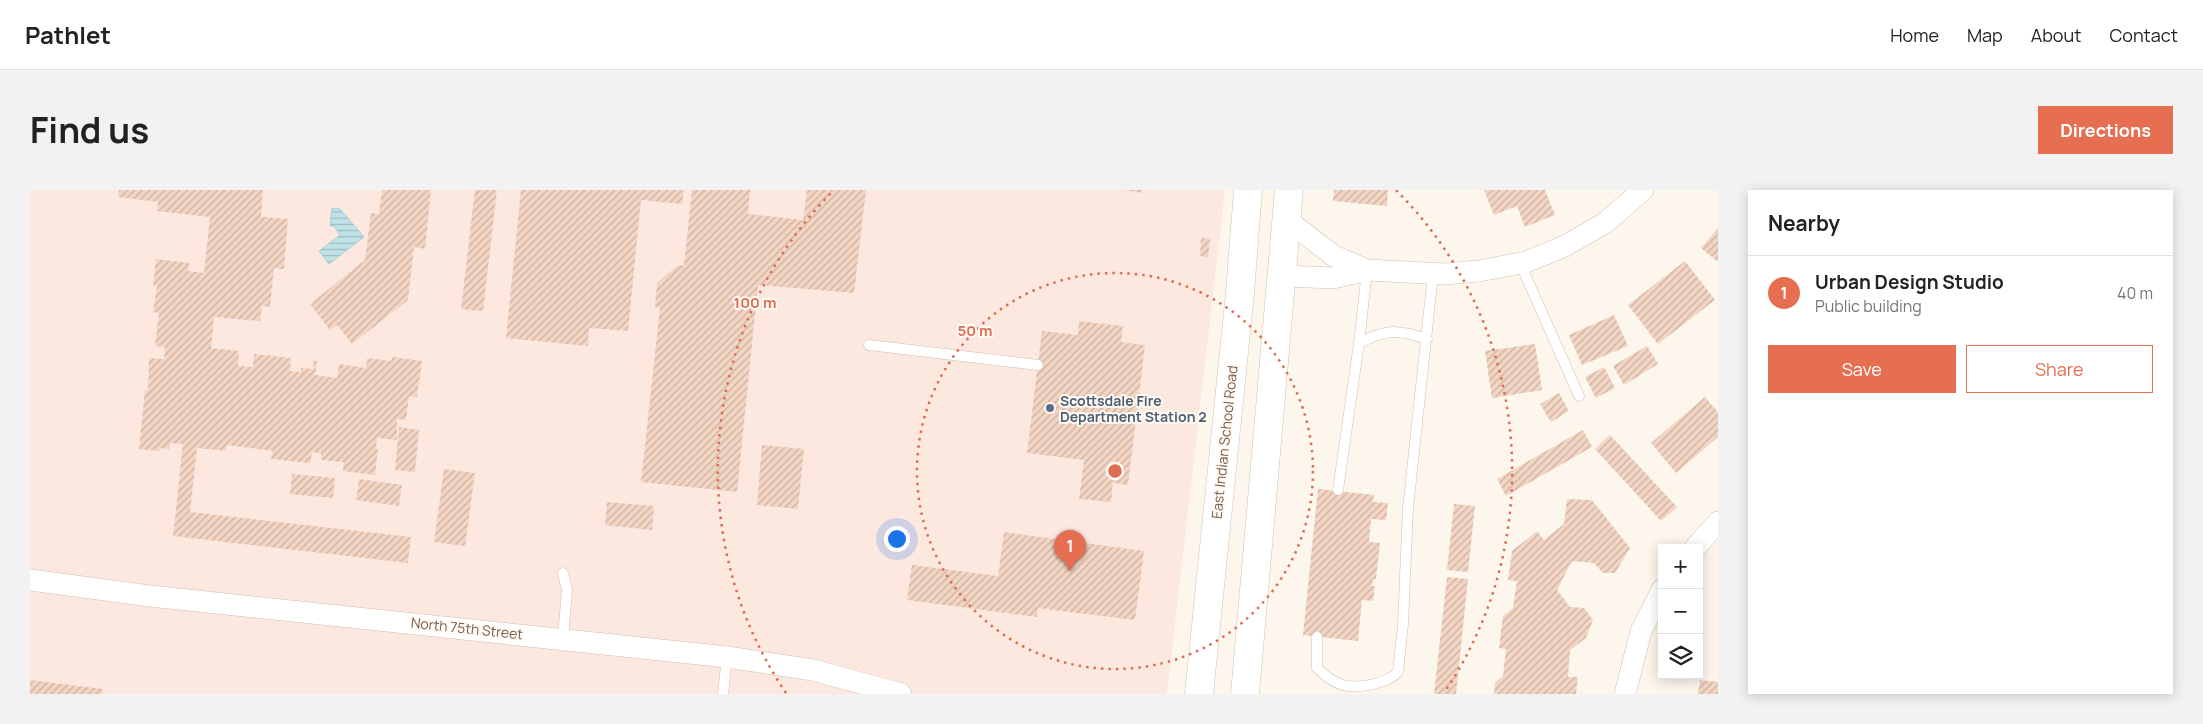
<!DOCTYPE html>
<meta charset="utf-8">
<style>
:root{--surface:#fff;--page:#f2f2f2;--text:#222;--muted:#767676;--line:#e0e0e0;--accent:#e76f51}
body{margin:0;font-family:Manrope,sans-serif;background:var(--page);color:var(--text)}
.controls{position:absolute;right:15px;bottom:15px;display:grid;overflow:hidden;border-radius:0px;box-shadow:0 2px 12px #0003}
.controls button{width:45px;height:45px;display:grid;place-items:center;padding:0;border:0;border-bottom:1px solid var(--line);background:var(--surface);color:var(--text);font:25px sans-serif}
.you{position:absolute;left:866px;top:348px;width:18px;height:18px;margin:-12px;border:4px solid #fff;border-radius:50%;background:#1a73e8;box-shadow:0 0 0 8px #1a73e833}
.badge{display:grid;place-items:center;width:32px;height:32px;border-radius:50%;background:var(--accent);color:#fff;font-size:16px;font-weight:700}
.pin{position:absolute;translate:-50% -41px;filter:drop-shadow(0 1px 2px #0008)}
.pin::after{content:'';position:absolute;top:26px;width:18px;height:15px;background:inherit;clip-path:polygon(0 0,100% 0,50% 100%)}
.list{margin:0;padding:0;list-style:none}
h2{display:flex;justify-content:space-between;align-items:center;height:65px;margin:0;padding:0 20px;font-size:21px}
h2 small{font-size:16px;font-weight:400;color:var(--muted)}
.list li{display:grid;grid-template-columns:32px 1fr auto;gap:15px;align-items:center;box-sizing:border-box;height:75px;padding:0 20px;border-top:1px solid var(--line)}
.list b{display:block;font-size:19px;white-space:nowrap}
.list p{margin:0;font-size:16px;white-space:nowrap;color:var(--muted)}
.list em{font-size:16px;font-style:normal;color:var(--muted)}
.actions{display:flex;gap:10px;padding:15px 20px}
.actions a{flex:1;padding:11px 0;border:1px solid var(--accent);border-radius:0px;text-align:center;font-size:18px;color:var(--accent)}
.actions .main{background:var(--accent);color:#fff}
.icon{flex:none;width:28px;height:28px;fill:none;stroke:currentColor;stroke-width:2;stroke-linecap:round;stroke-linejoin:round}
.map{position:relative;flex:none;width:1688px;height:504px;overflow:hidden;border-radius:0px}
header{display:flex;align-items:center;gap:30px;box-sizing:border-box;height:70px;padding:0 25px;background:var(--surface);border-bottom:1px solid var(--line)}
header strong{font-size:24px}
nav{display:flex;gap:28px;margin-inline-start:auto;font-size:18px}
.intro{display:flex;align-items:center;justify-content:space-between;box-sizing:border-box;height:120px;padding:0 30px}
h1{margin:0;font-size:35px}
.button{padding:12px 22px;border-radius:0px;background:var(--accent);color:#fff;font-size:18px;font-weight:700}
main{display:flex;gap:30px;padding:0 30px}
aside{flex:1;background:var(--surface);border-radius:0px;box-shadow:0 2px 12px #0003}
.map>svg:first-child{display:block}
.commercial{fill:#fde8e0}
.water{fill:url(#water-rules);stroke:#a5d3da}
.building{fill:url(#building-hatch)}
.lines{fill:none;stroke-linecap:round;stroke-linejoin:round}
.lane-casing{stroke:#d1beb0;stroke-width:11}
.street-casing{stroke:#d1beb0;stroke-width:22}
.secondary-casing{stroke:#d6c0b0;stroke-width:29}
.lane{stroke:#fff;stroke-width:10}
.street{stroke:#fff;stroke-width:21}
.secondary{stroke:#fff;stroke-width:28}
.ring{fill:none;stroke:#dc6d51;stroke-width:2.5;stroke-dasharray:2.5 5}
.service-dot{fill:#5c6f8a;stroke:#fffaf3;stroke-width:2}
.labels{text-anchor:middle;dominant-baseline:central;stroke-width:4;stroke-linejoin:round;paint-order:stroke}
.service-label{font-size:14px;font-weight:bold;fill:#4e5e75;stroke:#fffaf3;text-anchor:start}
.street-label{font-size:14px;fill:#7a5c4d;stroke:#fffaf3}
.centre{fill:#dc6d51;stroke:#fffaf3;stroke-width:2.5}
.ring-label{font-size:15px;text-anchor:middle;font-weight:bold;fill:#dc6d51;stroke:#fffaf3;stroke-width:4;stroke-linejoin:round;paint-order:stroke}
</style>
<header>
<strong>Pathlet</strong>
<nav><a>Home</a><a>Map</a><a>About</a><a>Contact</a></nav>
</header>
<div class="intro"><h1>Find us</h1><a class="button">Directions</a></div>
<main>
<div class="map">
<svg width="1688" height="504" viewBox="0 0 1688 504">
<defs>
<pattern id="water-rules" width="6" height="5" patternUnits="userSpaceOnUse" patternTransform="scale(1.25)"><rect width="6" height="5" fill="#bfe3e8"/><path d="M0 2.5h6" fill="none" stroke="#a0bbbe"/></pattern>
<pattern id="building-hatch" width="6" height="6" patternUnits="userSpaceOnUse" patternTransform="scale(1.25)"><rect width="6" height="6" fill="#f3d5c3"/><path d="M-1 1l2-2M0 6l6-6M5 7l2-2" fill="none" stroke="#cab0a1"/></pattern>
</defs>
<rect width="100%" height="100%" fill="#fdf6ec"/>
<!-- commercial -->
<path class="commercial" d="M0 0H1195L1137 504H0Z"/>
<!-- water -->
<path class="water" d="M302 18 310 19 334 47 299 74 289 61 310 45 304 36H300Z"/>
<!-- building -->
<path class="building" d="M89 0H233L231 27 258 29 254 79 244 78 240 117 232 116 230 131 184 127 181 158 209 161 208 176 223 177 224 164 261 168 260 181 271 182V178L283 179 284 171H287L285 185 307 188 309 174 336 178 337 168 361 171 362 167 392 171 387 207 379 206 376 230 367 229V250L347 248 346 259H348L345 285 313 281 314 272 291 270V263L282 262 280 273 241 269 243 261 197 255 196 261 167 258 160 322 381 347 378 373 143 346 153 254 140 253 139 259 130 258 129 261 109 259 115 200 118 201 119 168 134 169 135 157 125 156 129 123 123 122 127 96H123L126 69 159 73 158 81 174 83 180 27 127 21 128 12 88 7Z
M352 0H401L395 59 384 57 378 110 322 154 307 135 300 140 280 114 335 70 341 23 349 24Z
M445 0H467L453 121 431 119Z
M491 0H654L652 14 611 10 598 141 559 138 558 156 476 148Z
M662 0H720L718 24 773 30 777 0H836L824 103 728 95 707 302 611 292 630 118 625 117 627 93 647 76 654 75Z
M1094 0H1112V3Z
M1304 0H1358L1357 16 1303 11Z
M1454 0H1515L1525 25 1495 37 1487 16 1464 25Z
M1688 38V72L1671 58Z
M1171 48 1180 49 1178 67 1170 66Z
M1655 71 1685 110 1628 154 1598 115Z
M1584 125 1598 156 1552 175 1539 145Z
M1049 131 1093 136 1091 152 1115 155 1098 295 1083 293 1081 312 1049 309 1054 270 997 263 1012 141 1048 145Z
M1505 154 1512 200 1462 208 1455 161Z
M1617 156 1628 174 1594 195 1583 176Z
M1574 177 1585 198 1566 208 1555 187Z
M1529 203 1539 221 1521 232 1510 214Z
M1675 207 1688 222V247L1646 283 1621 253Z
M369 237 389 240 385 282 365 280Z
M1553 240 1562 257 1476 306 1467 289Z
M1580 245 1647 317 1631 331 1565 259Z
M732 255 774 259 768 319 727 315Z
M414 279 445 283 435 356 404 352Z
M262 284 305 288 303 308 260 304Z
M329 289 372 295 369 316 326 310Z
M1288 299 1344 305 1343 312 1358 313 1356 330 1341 329 1339 352 1350 353 1346 389H1343L1342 396H1345L1343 411 1332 410 1328 451 1273 445Z
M1537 309 1562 310 1600 358 1585 383H1573L1564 373 1542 371 1527 400 1540 417 1554 418 1563 430 1556 448 1540 460 1538 487H1548L1546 504H1464L1465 493 1473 486 1476 459 1469 458 1473 426 1483 418 1487 391 1478 390 1482 361 1507 341 1514 350 1534 334Z
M577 312 624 316 622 340 575 335Z
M1424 314 1445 316 1438 382 1417 380Z
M974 342 1114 361 1105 430 1008 418 1007 427 877 410 882 375 968 386Z
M1417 387 1438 389 1426 504H1404Z
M0 490 73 499 72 504H0Z
M1670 490 1688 492V504H1668Z"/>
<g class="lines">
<!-- lane casing -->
<g class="lane-casing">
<path id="lane" d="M1490 73 1549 206
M1329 153 1337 80
M839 155 1008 175
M1308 300 1329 153C1357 139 1367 139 1397 149
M1287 447V478C1305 496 1319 500 1344 494 1354 491 1361 489 1368 482L1373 434 1378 318 1403 84
M533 448 537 400 533 383
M693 504 697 467"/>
</g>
<!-- street casing -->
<g class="street-casing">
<path id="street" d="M1257 30 1304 66 1337 80
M1253 86 1303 88 1337 80 1414 84 1449 81 1496 72 1535 56 1575 33 1613 0
M1665 358 1688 332
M0 390 120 406 697 467 783 480 871 504
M1595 504 1611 441 1632 400"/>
</g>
<!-- secondary casing -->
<g class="secondary-casing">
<path id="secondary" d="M1169 504 1210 103 1218 0
M1215 504 1259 0"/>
</g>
<!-- lane -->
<use href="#lane" class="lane"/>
<!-- street -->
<use href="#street" class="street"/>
<!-- secondary -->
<use href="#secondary" class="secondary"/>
</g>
<!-- distance rings -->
<g class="ring">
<circle cx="1085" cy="281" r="198"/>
<path d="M756 503A397 397 0 0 1 804 0M1366 0A397 397 0 0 1 1414 503"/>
</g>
<!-- markers -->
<circle class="service-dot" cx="1020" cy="218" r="5"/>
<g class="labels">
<!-- service labels -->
<g class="service-label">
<text x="1030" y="210">Scottsdale Fire<tspan x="1030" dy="16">Department Station 2</tspan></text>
</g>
<!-- street labels -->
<g class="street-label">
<text transform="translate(1194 252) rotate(-84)">East Indian School Road</text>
<text transform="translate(437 438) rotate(6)">North 75th Street</text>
</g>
</g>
<circle cx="1085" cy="281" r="8" class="centre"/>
<g class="ring-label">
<text x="725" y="118">100 m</text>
<text x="945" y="146">50 m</text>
</g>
</svg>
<div class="controls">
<button>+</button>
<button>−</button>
<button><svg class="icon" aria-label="layers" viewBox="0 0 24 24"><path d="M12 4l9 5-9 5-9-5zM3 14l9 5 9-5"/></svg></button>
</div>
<div class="you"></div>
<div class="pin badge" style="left:1040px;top:381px">1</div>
</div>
<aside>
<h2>Nearby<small></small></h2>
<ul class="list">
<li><span class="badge">1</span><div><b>Urban Design Studio</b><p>Public building</p></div><em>40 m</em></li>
</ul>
<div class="actions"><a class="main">Save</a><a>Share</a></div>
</aside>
</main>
